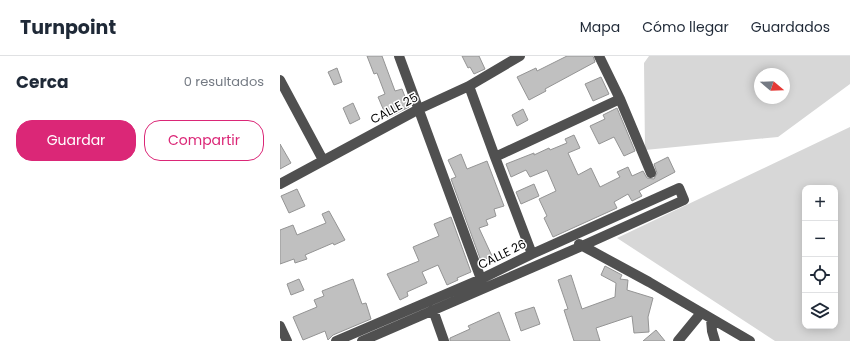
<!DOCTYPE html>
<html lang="es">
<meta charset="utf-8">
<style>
:root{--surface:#fff;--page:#f2f2f3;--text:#1f2937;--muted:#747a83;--line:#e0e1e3;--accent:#db2777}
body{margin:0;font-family:Poppins,sans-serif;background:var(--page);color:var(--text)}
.controls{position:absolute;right:12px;bottom:12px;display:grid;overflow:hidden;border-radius:8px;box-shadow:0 2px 10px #0003}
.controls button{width:36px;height:36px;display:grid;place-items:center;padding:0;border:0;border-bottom:1px solid var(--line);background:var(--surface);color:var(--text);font:20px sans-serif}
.compass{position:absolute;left:474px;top:12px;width:36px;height:36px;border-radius:50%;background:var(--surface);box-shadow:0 2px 10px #0003;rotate:109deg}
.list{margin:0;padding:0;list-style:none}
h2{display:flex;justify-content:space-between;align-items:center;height:52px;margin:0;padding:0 16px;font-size:17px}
h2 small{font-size:13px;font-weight:400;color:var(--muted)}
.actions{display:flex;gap:8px;padding:12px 16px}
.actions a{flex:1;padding:9px 0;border:1px solid var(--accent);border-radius:16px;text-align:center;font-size:14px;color:var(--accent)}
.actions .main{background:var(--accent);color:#fff}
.icon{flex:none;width:22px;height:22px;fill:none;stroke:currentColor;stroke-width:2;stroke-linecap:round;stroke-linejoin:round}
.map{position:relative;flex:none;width:570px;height:285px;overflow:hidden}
header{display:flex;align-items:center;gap:24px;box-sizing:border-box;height:56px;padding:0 20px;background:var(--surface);border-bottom:1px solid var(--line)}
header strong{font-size:19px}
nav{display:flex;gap:22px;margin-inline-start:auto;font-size:14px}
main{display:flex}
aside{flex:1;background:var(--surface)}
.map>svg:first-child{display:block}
.green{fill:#d7d7d7;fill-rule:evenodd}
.building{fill:#c0c0c0;stroke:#949494}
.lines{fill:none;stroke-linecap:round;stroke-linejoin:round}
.minor{stroke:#505050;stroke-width:10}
.labels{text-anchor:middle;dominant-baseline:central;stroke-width:3;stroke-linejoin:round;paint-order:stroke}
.street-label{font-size:12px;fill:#000;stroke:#fff}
</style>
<header>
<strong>Turnpoint</strong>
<nav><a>Mapa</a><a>Cómo llegar</a><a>Guardados</a></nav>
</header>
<main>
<aside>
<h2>Cerca<small>0 resultados</small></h2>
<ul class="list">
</ul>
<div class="actions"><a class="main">Guardar</a><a>Compartir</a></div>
</aside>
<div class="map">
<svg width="570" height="285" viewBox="0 0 570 285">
<rect width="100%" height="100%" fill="#fff"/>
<!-- green -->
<path class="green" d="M369 0H570V28L498 81 365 94 364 7ZM480 18H504V42H480Z
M570 71V285H495L337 182ZM525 132H555V270H525Z"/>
<!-- building -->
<path class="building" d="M87 0H102L115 35 122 33 129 51 107 62 98 41 105 38 97 17 94 18Z
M182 0H199L205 13 194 18 190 11 188 12Z
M287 0H313L315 6 265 33 266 35 249 44 237 21 256 12 257 15Z
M57 12 62 26 54 29 48 16Z
M321 21 329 38 313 45 305 28Z
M73 47 80 63 70 68 63 52Z
M337 52 355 95 344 100 334 81 319 88 310 70 325 63 323 59Z
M243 53 248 64 237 70 232 59Z
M294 79 300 92 288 97 298 119 311 112 320 131 340 121 337 116 348 111 352 120 363 115 367 122 374 123 377 117 374 108 388 101 395 116 359 135 362 140 352 145 348 138 334 146 337 152 273 181 264 162 267 160 259 143 276 135 267 114 250 121 246 114 231 121 226 108 254 97V99L269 92 270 94 287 87 285 83Z
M0 88 11 107 0 113Z
M181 98 187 113 207 105 224 150 214 153 216 160 206 164 208 169 199 172 212 200 201 205 171 123 176 121 168 104Z
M254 128 259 140 241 148 236 136Z
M17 133 25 150 9 157 1 140Z
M49 155 65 184 54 189 53 187 25 199 27 203 15 207 14 203 0 208V174L13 169 17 179 46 167 42 158Z
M171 161 191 216 177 222 178 224 167 229 158 209 142 216 147 227 127 236 128 240 120 244 107 218 139 205 133 191 159 180 154 168Z
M325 210 342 219 340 223 348 224 347 234 373 242 368 261 369 276 354 277 352 260 316 272 320 285H294L284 254 288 253 278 224 291 219 302 253 335 241 336 227 321 219Z
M19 223 24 234 11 239 7 228Z
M73 223 82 248 86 247 91 263 53 279 48 284 45 275 23 284 13 261 37 251 34 244 44 240 42 235Z
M254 251 260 268 241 275 235 257Z
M219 256 230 285H170V282L190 273 188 270Z
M376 274 385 285H363Z"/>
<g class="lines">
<!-- minor -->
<path class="minor" d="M119 0 201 223
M319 0 340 43 371 117
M0 24 43 104
M189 30 215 101 252 198
M215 101 340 43
M0 128 139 53 189 30 240 0
M299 188 369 226 470 285
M153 254 164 285
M431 263 432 275 435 285
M0 270 7 285
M56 285 201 223 252 198 399 132 404 144 302 190 82 285
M398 285 421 257"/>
</g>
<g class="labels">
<!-- street labels -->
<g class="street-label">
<text transform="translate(114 52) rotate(-28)">CALLE 25</text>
<text transform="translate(222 198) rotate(-26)">CALLE 26</text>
</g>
</g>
</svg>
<div class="controls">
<button>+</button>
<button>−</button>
<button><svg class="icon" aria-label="locate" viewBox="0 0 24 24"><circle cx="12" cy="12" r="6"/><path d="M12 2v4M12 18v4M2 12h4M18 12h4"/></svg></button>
<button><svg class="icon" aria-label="layers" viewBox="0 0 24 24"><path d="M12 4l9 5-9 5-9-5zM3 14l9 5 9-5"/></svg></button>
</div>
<svg class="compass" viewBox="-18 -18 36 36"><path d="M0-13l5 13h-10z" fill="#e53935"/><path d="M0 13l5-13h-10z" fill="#747a83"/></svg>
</div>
</main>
